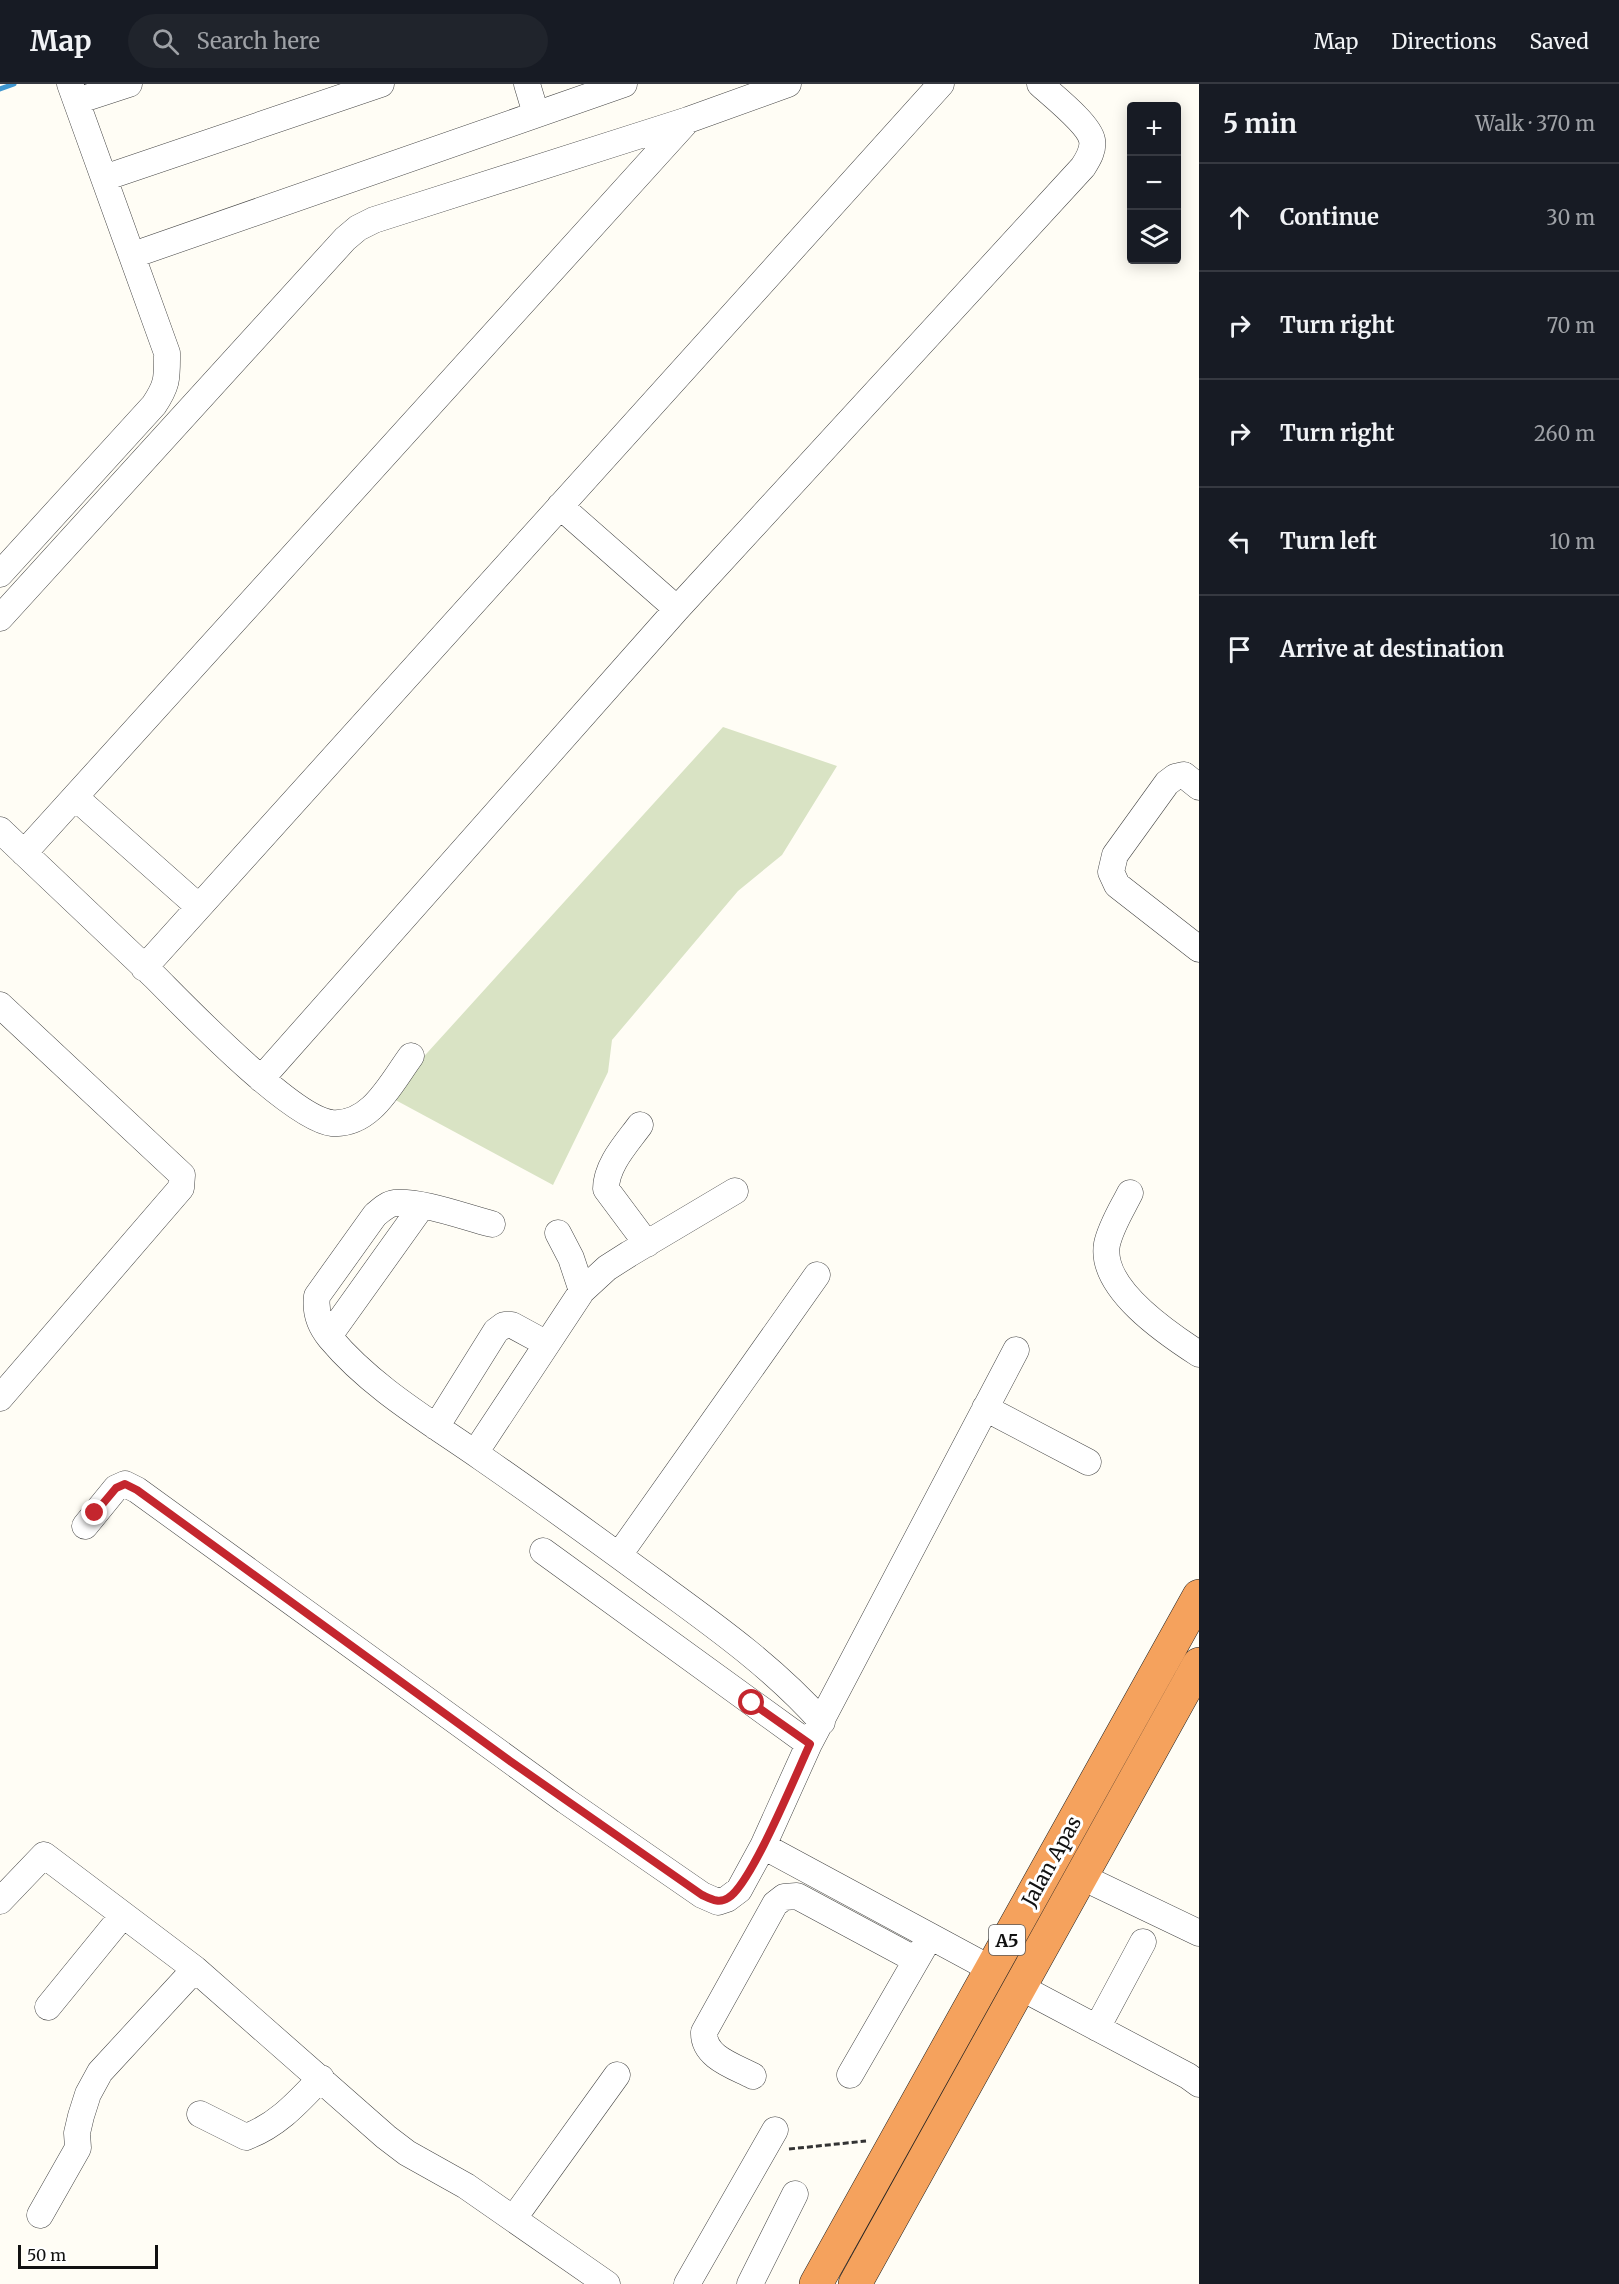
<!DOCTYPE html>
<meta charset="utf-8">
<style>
:root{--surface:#171b24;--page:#20242c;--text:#f1f3f6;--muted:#9ea1a6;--line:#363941}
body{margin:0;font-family:Merriweather,serif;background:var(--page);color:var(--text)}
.controls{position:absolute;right:18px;top:18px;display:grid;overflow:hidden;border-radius:6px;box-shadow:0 3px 15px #0003}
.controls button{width:54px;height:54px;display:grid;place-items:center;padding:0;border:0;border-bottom:2px solid var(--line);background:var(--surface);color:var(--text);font:30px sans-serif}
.scale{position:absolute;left:18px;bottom:15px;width:140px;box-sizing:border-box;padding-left:6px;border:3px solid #111;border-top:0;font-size:16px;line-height:21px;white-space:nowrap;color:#111;-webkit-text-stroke:4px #fff;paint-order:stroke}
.stop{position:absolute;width:18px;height:18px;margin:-14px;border:4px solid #c4262e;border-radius:50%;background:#fff}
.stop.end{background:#c4262e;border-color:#fff;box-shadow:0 2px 6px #0008}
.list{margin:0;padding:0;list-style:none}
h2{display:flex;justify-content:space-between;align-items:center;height:78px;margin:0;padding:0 24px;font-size:26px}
h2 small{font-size:20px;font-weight:400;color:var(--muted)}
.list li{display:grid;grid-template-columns:39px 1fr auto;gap:18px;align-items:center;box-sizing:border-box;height:108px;padding:0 24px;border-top:2px solid var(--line)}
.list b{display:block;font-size:22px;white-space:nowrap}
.list em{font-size:20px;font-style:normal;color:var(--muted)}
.icon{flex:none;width:33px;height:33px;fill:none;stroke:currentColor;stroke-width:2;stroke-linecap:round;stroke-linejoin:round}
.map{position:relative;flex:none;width:1199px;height:2200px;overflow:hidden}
header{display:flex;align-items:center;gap:36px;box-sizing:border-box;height:84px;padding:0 30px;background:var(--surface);border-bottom:2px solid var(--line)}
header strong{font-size:28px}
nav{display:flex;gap:33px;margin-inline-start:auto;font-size:21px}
.search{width:420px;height:54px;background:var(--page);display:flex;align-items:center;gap:15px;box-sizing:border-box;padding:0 21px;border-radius:33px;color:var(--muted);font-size:22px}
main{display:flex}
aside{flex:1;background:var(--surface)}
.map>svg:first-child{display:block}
.cemetery{fill:#d9e3c4}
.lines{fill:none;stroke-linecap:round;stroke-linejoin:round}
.stream{stroke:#3f96cf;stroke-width:5}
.minor-casing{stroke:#444;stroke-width:27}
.highway-casing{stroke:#222;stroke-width:34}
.path{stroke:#333;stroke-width:3;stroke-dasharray:6 3;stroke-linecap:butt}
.minor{stroke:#fff;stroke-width:26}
.highway{stroke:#f5a25d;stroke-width:33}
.route{stroke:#c4262e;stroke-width:8}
.labels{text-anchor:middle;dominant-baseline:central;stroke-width:6;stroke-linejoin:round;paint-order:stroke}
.shield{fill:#fff;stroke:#585858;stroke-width:1.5}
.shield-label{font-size:18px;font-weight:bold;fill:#111}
.street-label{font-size:20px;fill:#111;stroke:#fff}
</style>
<header>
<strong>Map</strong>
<div class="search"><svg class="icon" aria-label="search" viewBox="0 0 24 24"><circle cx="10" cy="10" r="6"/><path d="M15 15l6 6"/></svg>Search here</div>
<nav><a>Map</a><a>Directions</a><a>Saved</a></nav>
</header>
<main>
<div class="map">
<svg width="1199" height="2200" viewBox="0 0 1199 2200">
<rect width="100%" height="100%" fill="#fffdf5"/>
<!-- cemetery -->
<path class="cemetery" d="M723 643 837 682 782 771 738 807 612 956 608 988 553 1101 388 1012Z"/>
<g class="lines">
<!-- stream -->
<path class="stream" d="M0 5 14 0"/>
<!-- minor casing -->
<g class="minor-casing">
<path id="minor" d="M527 0 536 30
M77 17 129 0
M104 94 381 0
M133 171 624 0
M560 422 677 525
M0 490 154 321C168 300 167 294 167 269L70 0
M0 534 345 155 358 144 374 136 688 36 788 0
M1199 703 1184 691 1175 693 1167 699 1115 771 1111 788 1117 801 1199 865
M75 713 199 823
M0 746C52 795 103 844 155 893 187 925 292 1035 332 1039 371 1042 391 999 411 972
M24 769 688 36
M144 884 941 0
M0 921 182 1091 181 1104 0 1314
M261 995 677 525 1083 83C1088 75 1094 66 1092 56 1089 40 1053 12 1040 0
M640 1041C627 1059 606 1081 606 1105L647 1160
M1130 1109C1122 1125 1111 1142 1107 1160 1099 1204 1168 1250 1199 1270
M492 1140C464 1133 423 1117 395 1119 387 1120 381 1126 375 1131L317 1212C315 1227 320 1242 330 1254 372 1304 429 1337 482 1374 543 1416 603 1460 663 1504 718 1544 776 1586 822 1638
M558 1149 571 1174 582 1207
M329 1252 422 1122
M985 1324 1088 1378
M436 1343 496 1247 504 1241H512L547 1260
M475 1369 582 1207 607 1184 629 1170 735 1107
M85 1442 116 1404 125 1400 137 1406 566 1717 702 1811 718 1818 727 1815 739 1806 763 1762 809 1660 1016 1266
M543 1467 809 1660
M619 1471 817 1191
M763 1762 991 1885
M1082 1793 1199 1849
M0 1817 44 1771 195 1885 386 2053 407 2069 466 2102 607 2200
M1020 1903 1188 1992 1199 2000
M48 1923 123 1831
M1097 1944 1143 1858
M850 1991 925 1861
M753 1992C734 1982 703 1973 704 1948L775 1820 784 1813 797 1812 916 1876
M200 2030 246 2053C278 2041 298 2018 321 1994
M40 2131 78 2064 77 2049 81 2032 88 2010 100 1988 195 1885
M514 2134 617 1991
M687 2200 775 2046
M750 2200 795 2110"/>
</g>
<!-- highway casing -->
<g class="highway-casing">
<path id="highway" d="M816 2200 1199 1512
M855 2200 1199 1580"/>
</g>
<!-- path -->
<path class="path" d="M789 2065 866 2057"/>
<!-- minor -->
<use href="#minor" class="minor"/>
<!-- highway -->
<use href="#highway" class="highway"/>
</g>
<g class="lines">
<!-- route -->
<path class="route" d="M95 1429 116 1404 125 1400 137 1406 510 1677 702 1811C711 1815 719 1820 728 1814 751 1801 796 1690 810 1660L752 1619"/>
</g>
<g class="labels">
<!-- shield labels -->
<rect class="shield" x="989" y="1841" width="36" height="30" rx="4.5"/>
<g class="shield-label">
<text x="1007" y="1856">A5</text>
</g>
<!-- street labels -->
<g class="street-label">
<text transform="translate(1051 1777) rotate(-61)">Jalan Apas</text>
</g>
</g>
</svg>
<div class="controls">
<button>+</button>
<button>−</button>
<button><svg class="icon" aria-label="layers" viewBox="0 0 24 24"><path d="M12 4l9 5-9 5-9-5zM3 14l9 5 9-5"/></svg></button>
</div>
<div class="scale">50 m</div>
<div class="stop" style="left:752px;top:1619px"></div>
<div class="stop end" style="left:95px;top:1429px"></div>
</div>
<aside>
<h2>5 min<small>Walk · 370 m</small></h2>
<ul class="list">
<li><svg class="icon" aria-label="ahead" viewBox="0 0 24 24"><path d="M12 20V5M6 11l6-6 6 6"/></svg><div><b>Continue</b></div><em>30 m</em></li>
<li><svg class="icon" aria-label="right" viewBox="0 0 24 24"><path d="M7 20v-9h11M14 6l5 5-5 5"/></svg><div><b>Turn right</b></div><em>70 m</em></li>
<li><svg class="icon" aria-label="right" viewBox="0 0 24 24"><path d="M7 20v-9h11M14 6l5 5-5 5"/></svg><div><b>Turn right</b></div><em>260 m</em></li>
<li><svg class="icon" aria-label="left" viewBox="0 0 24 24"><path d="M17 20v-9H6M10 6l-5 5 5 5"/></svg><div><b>Turn left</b></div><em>10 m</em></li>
<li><svg class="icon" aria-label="arrive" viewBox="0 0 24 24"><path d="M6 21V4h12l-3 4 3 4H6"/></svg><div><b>Arrive at destination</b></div></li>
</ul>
</aside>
</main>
